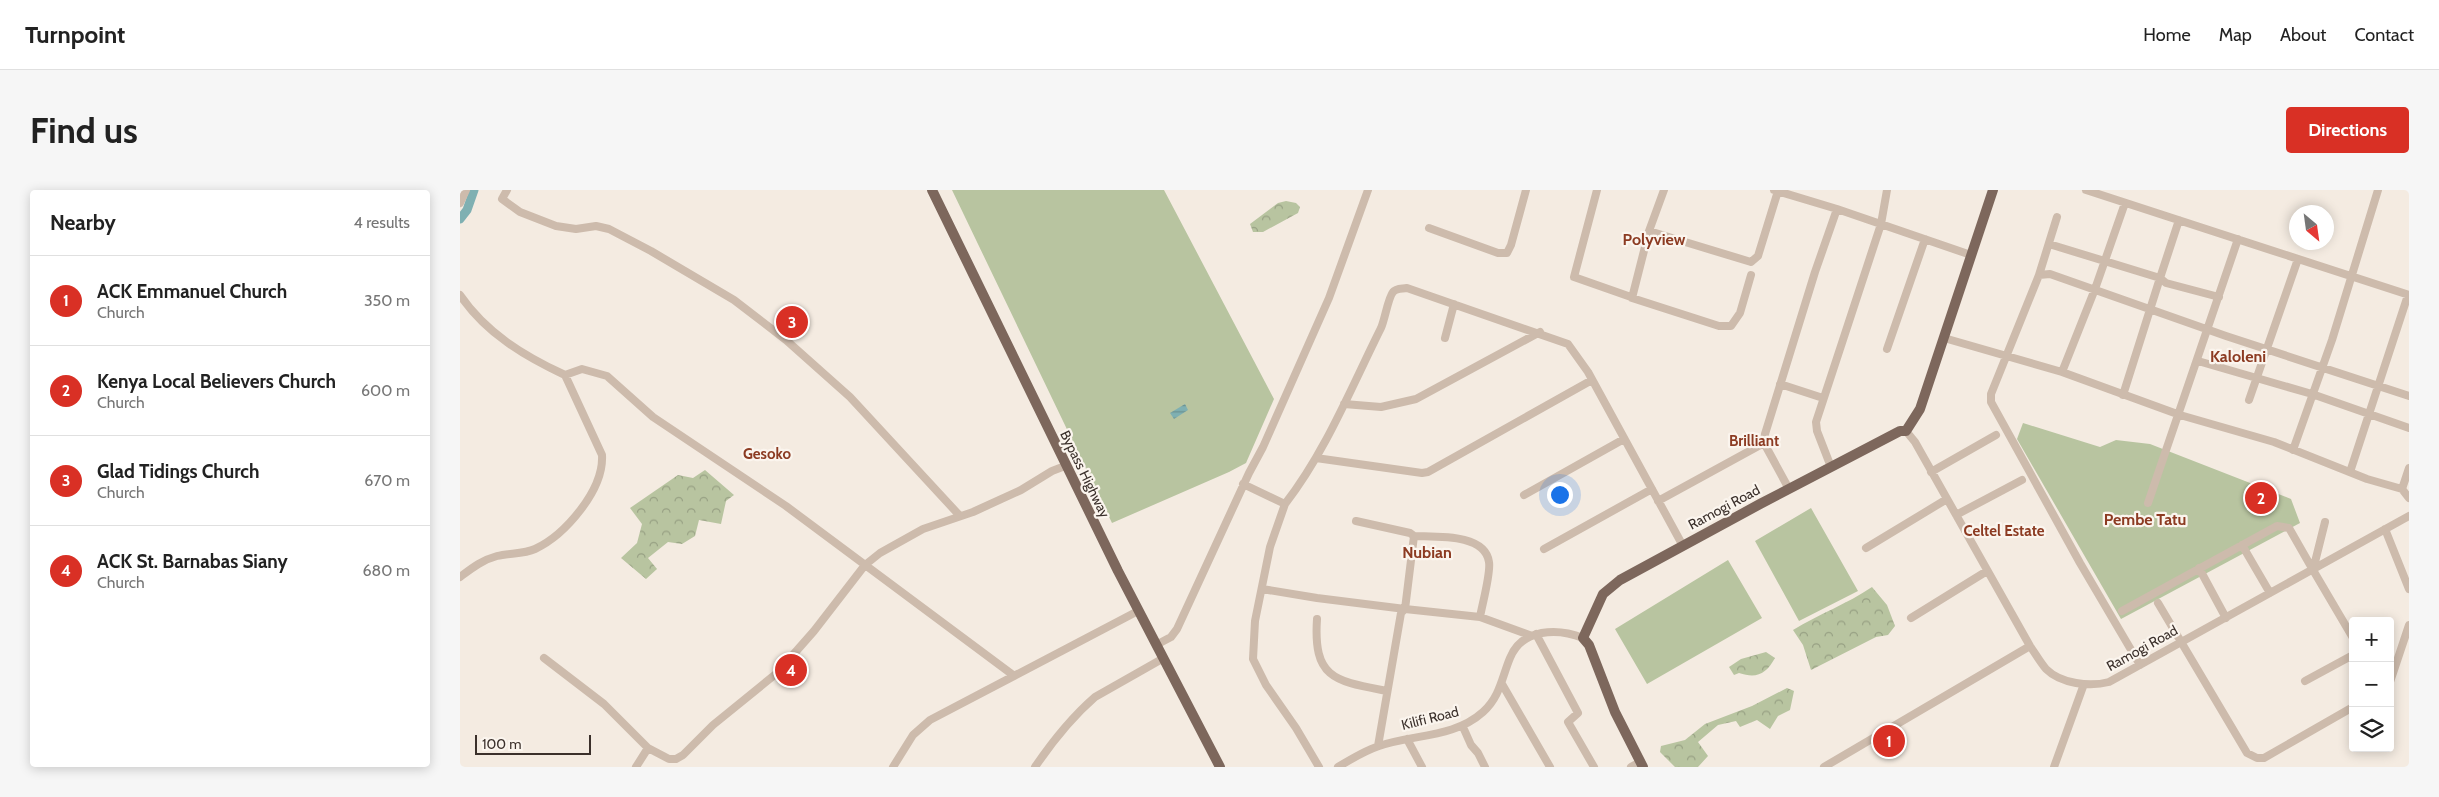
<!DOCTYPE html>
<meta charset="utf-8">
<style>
:root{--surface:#fff;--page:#f6f6f6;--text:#222;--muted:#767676;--line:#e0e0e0;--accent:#d93025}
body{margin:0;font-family:Cabin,sans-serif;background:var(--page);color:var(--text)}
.controls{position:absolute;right:15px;bottom:15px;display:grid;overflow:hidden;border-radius:5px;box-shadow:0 2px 12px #0003}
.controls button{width:45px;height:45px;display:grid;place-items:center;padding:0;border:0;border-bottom:1px solid var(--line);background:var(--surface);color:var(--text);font:25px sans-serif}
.compass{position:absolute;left:1829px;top:15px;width:45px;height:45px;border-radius:50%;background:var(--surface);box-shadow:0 2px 12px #0003;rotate:151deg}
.scale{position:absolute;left:15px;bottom:12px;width:116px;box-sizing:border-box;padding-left:5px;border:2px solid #3b302b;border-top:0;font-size:14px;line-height:18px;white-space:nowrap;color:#3b302b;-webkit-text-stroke:4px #fbf5ee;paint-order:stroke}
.you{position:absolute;left:1099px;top:304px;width:18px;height:18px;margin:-12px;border:4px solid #fff;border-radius:50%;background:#1a73e8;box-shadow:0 0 0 8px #1a73e833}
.badge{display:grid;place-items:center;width:32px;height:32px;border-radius:50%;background:var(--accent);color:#fff;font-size:16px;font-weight:700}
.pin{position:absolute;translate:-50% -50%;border:2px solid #fff;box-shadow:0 1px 5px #0006}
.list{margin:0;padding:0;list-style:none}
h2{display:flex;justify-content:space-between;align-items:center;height:65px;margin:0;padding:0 20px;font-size:21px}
h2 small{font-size:16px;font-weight:400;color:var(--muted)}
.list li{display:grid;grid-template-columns:32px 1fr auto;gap:15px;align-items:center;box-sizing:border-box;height:90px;padding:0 20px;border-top:1px solid var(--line)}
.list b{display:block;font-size:19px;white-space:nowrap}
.list p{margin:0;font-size:16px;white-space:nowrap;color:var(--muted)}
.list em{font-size:16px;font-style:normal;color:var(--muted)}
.icon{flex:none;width:28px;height:28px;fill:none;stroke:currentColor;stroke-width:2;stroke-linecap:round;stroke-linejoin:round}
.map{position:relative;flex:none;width:1949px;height:577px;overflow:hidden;border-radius:5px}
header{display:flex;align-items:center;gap:30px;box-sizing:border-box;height:70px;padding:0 25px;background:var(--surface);border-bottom:1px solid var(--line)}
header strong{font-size:24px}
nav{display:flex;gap:28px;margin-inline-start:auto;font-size:18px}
.intro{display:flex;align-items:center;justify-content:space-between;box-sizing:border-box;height:120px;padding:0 30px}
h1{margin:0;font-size:35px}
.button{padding:12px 22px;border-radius:5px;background:var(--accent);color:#fff;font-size:18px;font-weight:700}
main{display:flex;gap:30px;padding:0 30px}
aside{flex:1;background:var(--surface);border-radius:5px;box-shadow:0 2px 12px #0003}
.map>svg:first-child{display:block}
.green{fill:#b8c4a0}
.forest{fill:url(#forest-crowns)}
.water{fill:url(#water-rules)}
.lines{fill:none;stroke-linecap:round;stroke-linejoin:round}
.canal{stroke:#7fb0b2;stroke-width:9}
.minor{stroke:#cdbbac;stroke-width:8}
.major{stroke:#7d675c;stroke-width:10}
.labels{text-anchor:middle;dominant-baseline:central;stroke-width:4.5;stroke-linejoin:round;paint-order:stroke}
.street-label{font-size:14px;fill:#3b302b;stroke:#fbf5ee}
.neighbourhood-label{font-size:15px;font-weight:bold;fill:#8c3b22;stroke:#fbf5ee}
.quarter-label{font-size:16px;font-weight:bold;fill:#8c3b22;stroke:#fbf5ee}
</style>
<header>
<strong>Turnpoint</strong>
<nav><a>Home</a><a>Map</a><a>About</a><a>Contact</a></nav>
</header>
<div class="intro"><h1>Find us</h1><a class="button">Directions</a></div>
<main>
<aside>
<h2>Nearby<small>4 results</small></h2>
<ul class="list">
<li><span class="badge">1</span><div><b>ACK Emmanuel Church</b><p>Church</p></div><em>350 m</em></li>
<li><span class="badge">2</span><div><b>Kenya Local Believers Church</b><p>Church</p></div><em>600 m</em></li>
<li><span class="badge">3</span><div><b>Glad Tidings Church</b><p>Church</p></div><em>670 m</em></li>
<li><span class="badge">4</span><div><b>ACK St. Barnabas Siany</b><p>Church</p></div><em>680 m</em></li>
</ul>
</aside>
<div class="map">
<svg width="1949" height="577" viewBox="0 0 1949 577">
<defs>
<pattern id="forest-crowns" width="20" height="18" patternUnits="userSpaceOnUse" patternTransform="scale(1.25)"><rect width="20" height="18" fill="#b8c4a0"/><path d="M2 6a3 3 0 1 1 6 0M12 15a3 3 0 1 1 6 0" fill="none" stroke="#97a083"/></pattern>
<pattern id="water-rules" width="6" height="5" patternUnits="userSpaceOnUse" patternTransform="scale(1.25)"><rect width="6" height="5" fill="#7fb0b2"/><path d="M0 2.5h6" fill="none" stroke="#699091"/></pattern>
</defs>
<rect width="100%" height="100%" fill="#f4ebe1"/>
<!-- green -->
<path class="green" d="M492 0H704L814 209 786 273 769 282 652 333Z
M1563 233 1640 257 1656 250 1690 254 1831 309 1840 333 1661 429 1557 249Z
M1351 318 1398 401 1339 431 1295 351Z
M1268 370 1302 428 1187 494 1155 439Z"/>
<!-- forest -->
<path class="forest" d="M826 11 836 13 840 17 838 23 803 42H793L790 34 818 13Z
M245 280 274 305 266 311 261 334 239 330 235 346 222 354 208 352 188 368 197 379 186 389 161 368 177 353 182 334 170 318 218 285 233 288Z
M1412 397 1427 415 1435 436 1428 445 1416 447 1351 480 1343 455 1333 440C1359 424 1387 414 1412 397Z
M1306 462 1315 468C1306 484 1297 489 1279 483L1274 485 1269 477 1281 469Z
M1327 498 1334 501 1330 520 1318 526 1310 539 1297 530 1280 537 1276 531 1258 535 1238 552 1248 566 1238 577H1215L1200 562 1201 556 1225 550 1245 534 1292 516Z"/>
<!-- water -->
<path class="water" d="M725 214 728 220 714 229 710 223Z"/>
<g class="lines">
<!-- canal -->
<path class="canal" d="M0 29 7 20 14 0"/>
<!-- minor -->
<path class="minor" d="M47 0 42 9 60 22 96 36 116 39 136 36 149 39 191 61 274 110 326 150 390 207 500 326
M1137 0 1114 87 1171 107
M1204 0 1189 41 1172 108 1259 136H1271L1280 123 1291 85
M1314 0 1377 19
M1626 0 1949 105
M0 13 6 0
M1719 30 1700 88 1706 93 1759 107
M969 38 1038 63H1047L1051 55 1066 0
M1189 41 1291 72 1298 66 1318 1
M1589 54 1700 88 1663 205
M1579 85 1597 27
M0 105C26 143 64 166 105 185L122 179 147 186 193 227 326 316 553 485
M985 148 994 114
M1484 148 1602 182 1720 225 1814 252 1907 289 1942 299 1949 308
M1427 159 1465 49
M1738 171 1852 204 1949 238
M1602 182 1635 99 1665 13
M1320 194 1363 208
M1789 210 1838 69
M884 214 921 217 956 209 1080 142
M1446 241 1455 252 1570 456C1575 463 1580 472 1586 479 1601 494 1630 497 1649 492L1949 326
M1833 260 1872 150 1918 0
M856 268 962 283 968 282 1132 190
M1371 277 1357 241 1356 232 1421 34 1427 0
M1471 282 1536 245
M1890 282 1948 105
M783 294 825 314C866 261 891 198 921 138 925 129 928 108 933 102 936 98 942 99 947 98L1108 154 1128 182 1223 356
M1329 299 1304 253 1305 244 1355 82 1377 19 1511 65
M1942 299 1949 278
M1064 305 1164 249
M1198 311 1304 253
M1688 313 1778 49
M825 314 810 357 795 431 793 469 806 495 836 538 859 577
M1496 325 1562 290
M896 331 950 343 954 346C975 347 1025 343 1029 372 1031 383 1022 415 1020 427
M1865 332 1853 380 1893 448
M1925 339 1949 399
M1782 355 1810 403
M1406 358 1487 309
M1084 359 1192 299
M1739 378 1766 428
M0 387C12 378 22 370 37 366 49 363 64 364 75 359 105 345 144 300 142 265L105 185
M802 399 857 408 945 419 954 346
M1698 413 1787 563 1797 568H1804L1893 517
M1662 421 1817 336 1829 338 1853 380
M1451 428 1527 381
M857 429C853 489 875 491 927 501
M1076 444 1118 523 1108 532 1134 577
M696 455 711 447 717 439 789 283 803 257 869 108 908 0
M84 468 144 514 188 558
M1680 475 1620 373 1531 212V204L1579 85 1590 84 1766 146 1949 206
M1845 491 1893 465
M1930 492 1949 435
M1042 494 1090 577
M1003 537 1011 555 1018 563 1025 577
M947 549 962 577
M918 556 941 423 945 419 1020 427 1072 446
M176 577 188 558 209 569H216L223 565 253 535 317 483 354 441 405 375 420 363 463 339 513 322 561 300 592 281 605 276
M433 577 453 545 470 530 678 421
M575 577C592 552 612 527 635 507L702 469
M878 577C891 569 904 561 919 556 954 544 994 548 1023 522 1040 507 1042 487 1050 468 1062 438 1098 438 1123 448
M1171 577 1180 572
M1364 577 1570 456
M1594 577 1624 494"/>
<!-- major -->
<path class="major" d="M472 0 658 381 760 577
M1183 577 1155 522 1129 455 1123 448 1143 404 1160 390 1300 314 1440 241H1446L1460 219 1533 0"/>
</g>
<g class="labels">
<!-- street labels -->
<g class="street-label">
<text transform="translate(625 284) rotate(64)">Bypass Highway</text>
<text transform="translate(1264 317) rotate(-28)">Ramogi Road</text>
<text transform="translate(1682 458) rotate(-29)">Ramogi Road</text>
<text transform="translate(970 528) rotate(-14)">Kilifi Road</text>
</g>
<!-- neighbourhood labels -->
<g class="neighbourhood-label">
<text x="1294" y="251">Brilliant</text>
<text x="307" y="264">Gesoko</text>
<text x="1544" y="341">Celtel Estate</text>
</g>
<!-- quarter labels -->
<g class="quarter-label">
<text x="1194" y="49">Polyview</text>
<text x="1778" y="166">Kaloleni</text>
<text x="1685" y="329">Pembe Tatu</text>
<text x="967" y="362">Nubian</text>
</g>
</g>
</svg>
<div class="controls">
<button>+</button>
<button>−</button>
<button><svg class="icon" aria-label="layers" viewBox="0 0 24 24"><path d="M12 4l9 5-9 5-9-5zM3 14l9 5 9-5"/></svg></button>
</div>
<svg class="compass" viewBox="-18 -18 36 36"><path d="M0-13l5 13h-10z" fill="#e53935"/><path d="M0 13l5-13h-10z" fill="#767676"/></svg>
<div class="scale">100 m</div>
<div class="you"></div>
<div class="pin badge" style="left:1429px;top:551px">1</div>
<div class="pin badge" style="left:1801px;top:308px">2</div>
<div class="pin badge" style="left:332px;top:132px">3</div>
<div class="pin badge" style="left:331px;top:480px">4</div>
</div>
</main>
